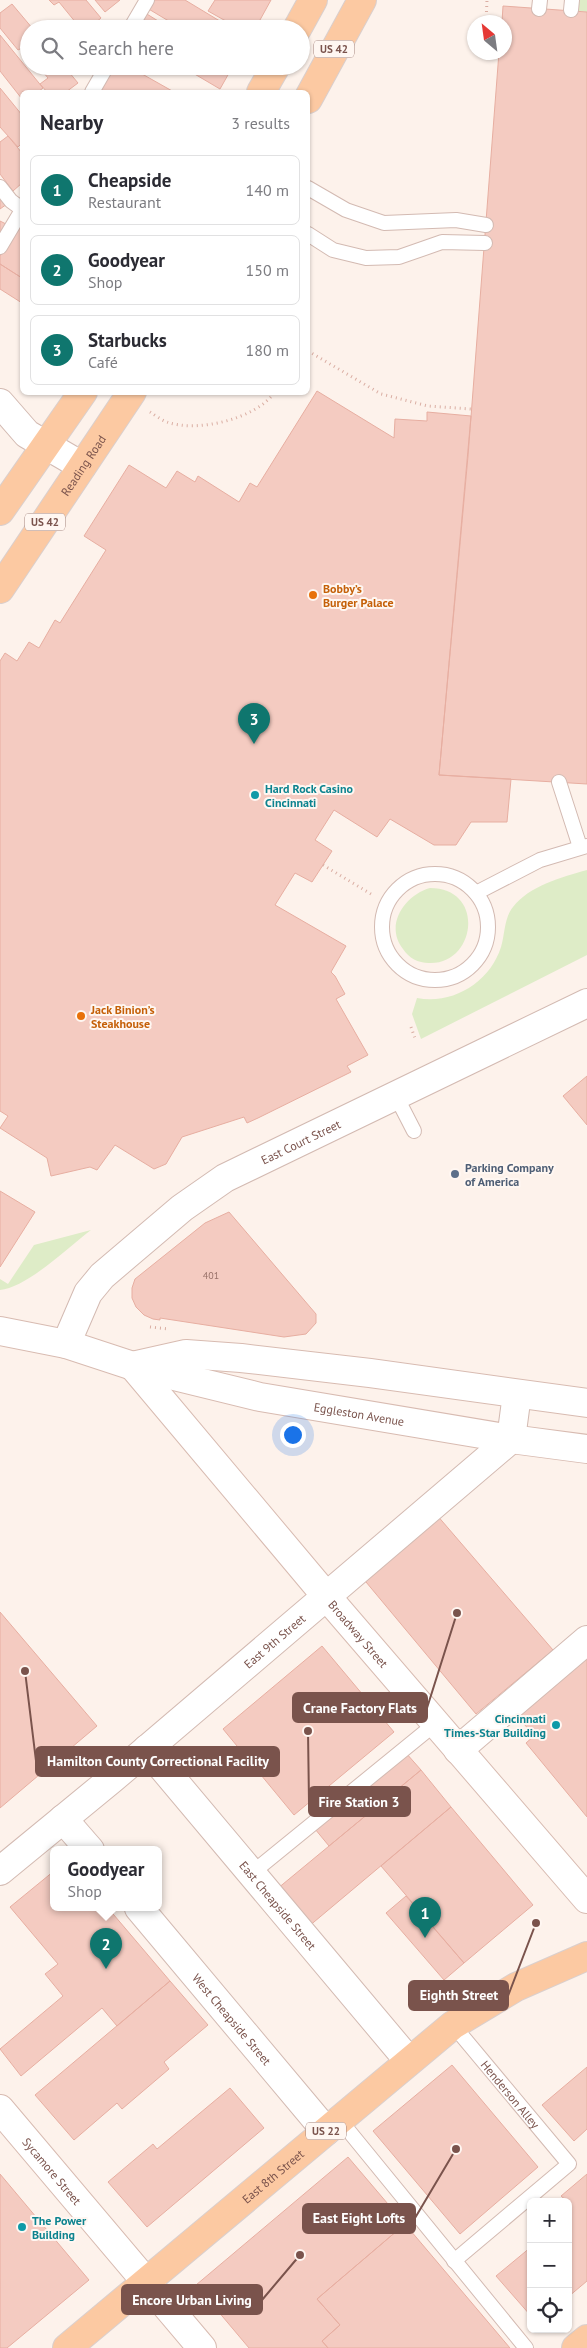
<!DOCTYPE html>
<meta charset="utf-8">
<style>
:root{--surface:#fff;--page:#f2f2f3;--text:#2b2b33;--muted:#7c7c81;--line:#e1e1e2;--accent:#0f766e}
body{margin:0;font-family:"PT Sans",sans-serif;background:var(--page);color:var(--text)}
.controls{position:absolute;right:15px;bottom:15px;display:grid;overflow:hidden;border-radius:8px;box-shadow:0 1px 4px #0004}
.controls button{width:45px;height:45px;display:grid;place-items:center;padding:0;border:0;border-bottom:1px solid var(--line);background:var(--surface);color:var(--text);font:25px sans-serif}
.compass{position:absolute;left:467px;top:15px;width:45px;height:45px;border-radius:50%;background:var(--surface);box-shadow:0 1px 4px #0004;rotate:331deg}
.you{position:absolute;left:292px;top:1434px;width:18px;height:18px;margin:-12px;border:4px solid #fff;border-radius:50%;background:#1a73e8;box-shadow:0 0 0 8px #1a73e833}
.badge{display:grid;place-items:center;width:32px;height:32px;border-radius:50%;background:var(--accent);color:#fff;font-size:16px;font-weight:700}
.pin{position:absolute;translate:-50% -41px;filter:drop-shadow(0 1px 2px #0008)}
.pin::after{content:'';position:absolute;top:26px;width:18px;height:15px;background:inherit;clip-path:polygon(0 0,100% 0,50% 100%)}
.popup{position:absolute;left:50px;top:1846px;width:112px;height:65px;box-sizing:border-box;display:grid;place-content:center;border-radius:8px;background:var(--surface);filter:drop-shadow(0 1px 4px #0005);font-size:16px;white-space:nowrap;color:var(--muted)}
.popup b{font-size:19px;color:var(--text)}
.popup::after{content:'';position:absolute;left:50%;top:100%;margin-left:-10px;border:10px solid transparent;border-top-color:var(--surface)}
.list{margin:0;padding:0;list-style:none}
h2{display:flex;justify-content:space-between;align-items:center;height:65px;margin:0;padding:0 20px;font-size:21px}
h2 small{font-size:16px;font-weight:400;color:var(--muted)}
.list li{display:grid;grid-template-columns:32px 1fr auto;gap:15px;align-items:center;box-sizing:border-box;height:70px;margin:0 10px 10px;padding:0 10px;border:1px solid var(--line);border-radius:8px}
.list b{display:block;font-size:19px;white-space:nowrap}
.list p{margin:0;font-size:16px;white-space:nowrap;color:var(--muted)}
.list em{font-size:16px;font-style:normal;color:var(--muted)}
.icon{flex:none;width:28px;height:28px;fill:none;stroke:currentColor;stroke-width:2;stroke-linecap:round;stroke-linejoin:round}
.map{position:relative;flex:none;width:587px;height:2348px;overflow:hidden}
.search{position:absolute;background:var(--surface);box-shadow:0 1px 4px #0004;left:20px;top:20px;width:290px;height:55px;display:flex;align-items:center;gap:12px;box-sizing:border-box;padding:0 18px;border-radius:28px;color:var(--muted);font-size:19px}
.panel{position:absolute;background:var(--surface);box-shadow:0 1px 4px #0004;left:20px;top:90px;width:290px;height:305px;border-radius:8px}
.map>svg:first-child{display:block}
.green{fill:#deecc7}
.building{fill:#f4cbc1;stroke:#e7aea1}
.lines{fill:none;stroke-linecap:round;stroke-linejoin:round}
.lane-casing{stroke:#d3bab2;stroke-width:16}
.street-casing{stroke:#d3bab2;stroke-width:30}
.secondary-casing{stroke:#d8bbb1;stroke-width:30}
.primary-casing{stroke:#dacfcd;stroke-width:30}
.path{stroke:#daaea3;stroke-width:3;stroke-dasharray:1 4;stroke-linecap:butt}
.lane{stroke:#fff;stroke-width:14}
.street{stroke:#fff;stroke-width:28}
.secondary{stroke:#fff;stroke-width:28}
.primary{stroke:#fcc9a2;stroke-width:28}
.food-dot{fill:#e8710a;stroke:#fff7f2;stroke-width:2}
.culture-dot{fill:#0f9aa8;stroke:#fff7f2;stroke-width:2}
.service-dot{fill:#5c6f8a;stroke:#fff7f2;stroke-width:2}
.labels{text-anchor:middle;dominant-baseline:central;stroke-width:4;stroke-linejoin:round;paint-order:stroke}
.number-label{font-size:10px;fill:#987169}
.shield{fill:#fff7f2;stroke:#a2847e;stroke-width:1}
.shield-label{font-size:11px;font-weight:bold;fill:#7a534c}
.street-label{font-size:12px;fill:#7a534c;stroke:#fff7f2}
.food-label{font-size:12px;font-weight:bold;fill:#c56008;stroke:#fff7f2;text-anchor:start}
.culture-label{font-size:12px;font-weight:bold;fill:#0d838f;stroke:#fff7f2;text-anchor:start}
.service-label{font-size:12px;font-weight:bold;fill:#4e5e75;stroke:#fff7f2;text-anchor:start}
.leader{fill:none;stroke:#7a534c;stroke-width:2}
.callout-dot{fill:#7a534c;stroke:#fff7f2;stroke-width:2}
.callout{fill:#7a534c;stroke:#7a534c;stroke-width:2}
.callout-label{font-size:14px;text-anchor:middle;font-weight:bold;fill:#fff}
</style>
<div class="map">
<svg width="587" height="2348" viewBox="0 0 587 2348">
<rect width="100%" height="100%" fill="#fdf2eb"/>
<!-- green -->
<path class="green" d="M575 0H587V12L571 10Z
M587 870V955L421 1039 412 1014 417 998C453 1005 490 982 501 947 505 934 504 918 513 907 529 886 562 877 587 870Z
M430 888C486 888 476 965 429 963 418 963 409 958 403 949 384 925 405 895 430 888Z
M91 1230C69 1247 26 1288 0 1290V1279L8 1284 34 1245Z"/>
<!-- building -->
<path class="building" d="M49 0H86L101 18 88 29H81L59 2 54 5Z
M95 0H120L105 12Z
M151 0H185L233 29H182L147 8Z
M215 0H271L255 29H240L208 11Z
M12 4 33 29H29V56L22 48 18 50 0 28V13Z
M503 6 587 12V784L439 775 468 456 499 52H504V22H502Z
M142 11 171 29H131Z
M0 35 43 88 38 92H22V99L0 71Z
M38 66H64L78 83 66 92H47L40 84 48 78Z
M109 66H128L174 92H94Z
M181 66H233L220 89Z
M0 88 22 115V143L18 147 0 127Z
M8 136 22 153V183L13 191 0 174V142Z
M0 195 7 204 0 209Z
M22 217V278L0 264V256Z
M0 221 6 224 0 234Z
M0 264 22 278V303L0 289Z
M317 391 394 438 395 419 427 421V412L471 416 439 775 511 779 507 822H471L456 845H434L390 819 377 837 334 810 315 840 332 851 312 882 295 873 275 905 346 946 331 972 335 976 345 994 336 999 368 1055 347 1066 351 1072 258 1118 247 1123 244 1117 182 1137 166 1164 154 1169 115 1145 97 1170 90 1167 51 1176 47 1158 0 1128 8 1116 0 1111V661L5 653 17 661 29 642 39 648 55 620 60 623 106 550 84 536 129 465 166 488 177 471 195 482 198 476 239 502 250 483 257 487Z
M587 1076V1125L563 1096Z
M0 1191 35 1212 0 1267Z
M229 1212 316 1314V1323L306 1334 284 1337 160 1318V1320L153 1319 144 1315 136 1307 132 1298V1288L135 1279 205 1223Z
M436 1514 553 1650 476 1714 361 1576Z
M0 1612 97 1726 0 1808Z
M322 1646 394 1732 294 1815 223 1729Z
M587 1653V1817L526 1743 534 1736 515 1713Z
M406 1753 421 1770 329 1846 315 1829Z
M421 1770 451 1807 308 1927 277 1889Z
M451 1807 533 1905 464 1963 381 1866Z
M54 1871V1908H108L170 1981 117 2026 102 2008 21 2076 0 2049 63 1996 45 1974 58 1964 10 1907Z
M406 1896 464 1963 444 1980 386 1913Z
M170 1981 208 2025 164 2062 169 2069 122 2109 117 2103 74 2140 35 2095Z
M452 2065 538 2167 460 2234 373 2131Z
M587 2067V2129L574 2141 542 2105Z
M230 2088 264 2128 147 2227 108 2182 153 2144 157 2149Z
M348 2157 405 2224 317 2299 340 2325 322 2341 328 2348H249L196 2285Z
M0 2174 89 2280 7 2348H0Z
M587 2174V2281L568 2297V2202L561 2196Z
M405 2224 510 2348H328L322 2341 340 2325 317 2299Z
M531 2247V2316L496 2276Z"/>
<g class="lines">
<!-- lane casing -->
<g class="lane-casing">
<g id="lane">
<path d="M539 9 540 0"/>
<path d="M571 10 572 0"/>
<path d="M130 29 147 0"/>
<path d="M92 92 107 66"/>
<path d="M0 187 11 201 22 209"/>
<path d="M308 188 346 210 384 223 456 220 486 225"/>
<path d="M308 234 333 250 366 258 399 257 442 242 485 243"/>
<path d="M0 247 22 210"/>
<path d="M559 782 580 847"/>
<circle cx="435" cy="927" r="53"/>
<path d="M476 893 540 860 587 846"/>
<path d="M396 1096 414 1131"/>
<path d="M252 1873 435 1724"/>
<path id="s1" d="M453 2025 569 2164 454 2261"/>
<path d="M339 2119 526 2348"/>
</g>
</g>
<!-- street casing -->
<g class="street-casing">
<g id="street">
<path d="M0 403 27 434 82 466"/>
<path id="s2" d="M66 1344 88 1293 102 1276 182 1208 225 1178 587 1003"/>
<path id="s3" d="M147 1749 409 2061"/>
<path d="M458 1750 587 1640"/>
<path d="M63 1819 90 1850"/>
<path id="s4" d="M0 1871 112 1779 511 1439 517 1394"/>
<path id="s5" d="M139 1908 326 2131"/>
</g>
</g>
<!-- secondary casing -->
<g class="secondary-casing">
<g id="secondary">
<path id="s6" d="M0 1331 66 1344 133 1366 260 1397 511 1439 587 1449"/>
<path d="M137 1365 186 1354 241 1358 370 1373 587 1403"/>
<path id="s7" d="M133 1366 327 1597 587 1899"/>
<path id="s8" d="M0 2109 202 2348"/>
</g>
</g>
<!-- primary casing -->
<g class="primary-casing">
<g id="primary">
<path d="M297 29 313 0"/>
<path d="M261 92 276 66"/>
<path d="M308 99 362 0"/>
<path d="M0 511 83 392"/>
<path id="s9" d="M0 589 132 392"/>
<path id="s10" d="M67 2348 453 2025 516 1987 587 1956"/>
<path d="M576 2348 587 2339"/>
</g>
</g>
<!-- path -->
<path class="path" d="M486 22 487 0
M308 351 381 394 428 406 471 409
M150 412C155 415 161 420 167 422 197 433 256 419 275 392
M323 865 371 894
M411 1027 416 1041
M150 1327 169 1329"/>
<!-- lane -->
<use href="#lane" class="lane"/>
<!-- street -->
<use href="#street" class="street"/>
<!-- secondary -->
<use href="#secondary" class="secondary"/>
<!-- primary -->
<use href="#primary" class="primary"/>
</g>
<!-- markers -->
<g class="food-dot">
<circle cx="313" cy="595" r="5"/>
<circle cx="81" cy="1016" r="5"/>
</g>
<g class="culture-dot">
<circle cx="255" cy="795" r="5"/>
<circle cx="556" cy="1725" r="5"/>
<circle cx="22" cy="2227" r="5"/>
</g>
<circle class="service-dot" cx="455" cy="1174" r="5"/>
<g class="labels">
<!-- number labels -->
<g class="number-label">
<text x="211" y="1275">401</text>
</g>
<!-- shield labels -->
<g class="shield">
<rect x="314" y="40.5" width="40" height="17" rx="4"/>
<rect x="25" y="513.5" width="40" height="17" rx="4"/>
<rect x="306" y="2122.5" width="40" height="17" rx="4"/>
</g>
<g class="shield-label">
<text x="334" y="49">US 42</text>
<text x="45" y="522">US 42</text>
<text x="326" y="2131">US 22</text>
</g>
<!-- street labels -->
<g class="street-label">
<text stroke="none"><textPath href="#s9" startOffset="149">Reading Road</textPath></text>
<text stroke="none"><textPath href="#s2" startOffset="319">East Court Street</textPath></text>
<text stroke="none"><textPath href="#s6" startOffset="369">Eggleston Avenue</textPath></text>
<text stroke="none"><textPath href="#s7" startOffset="350">Broadway Street</textPath></text>
<text stroke="none"><textPath href="#s4" startOffset="358">East 9th Street</textPath></text>
<text stroke="none"><textPath href="#s3" startOffset="204">East Cheapside Street</textPath></text>
<text stroke="none"><textPath href="#s5" startOffset="145">West Cheapside Street</textPath></text>
<text stroke="none"><textPath href="#s1" startOffset="90">Henderson Alley</textPath></text>
<text stroke="none"><textPath href="#s8" startOffset="81">Sycamore Street</textPath></text>
<text stroke="none"><textPath href="#s10" startOffset="268">East 8th Street</textPath></text>
</g>
<!-- food labels -->
<g class="food-label">
<text x="323" y="588">Bobby’s<tspan x="323" dy="14">Burger Palace</tspan></text>
<text x="91" y="1009">Jack Binion’s<tspan x="91" dy="14">Steakhouse</tspan></text>
</g>
<!-- culture labels -->
<g class="culture-label">
<text x="265" y="788">Hard Rock Casino<tspan x="265" dy="14">Cincinnati</tspan></text>
<text x="546" y="1718" text-anchor="end">Cincinnati<tspan x="546" dy="14">Times-Star Building</tspan></text>
<text x="32" y="2220">The Power<tspan x="32" dy="14">Building</tspan></text>
</g>
<!-- service labels -->
<g class="service-label">
<text x="465" y="1167">Parking Company<tspan x="465" dy="14">of America</tspan></text>
</g>
</g>
<!-- callouts -->
<path class="leader" d="M457 1613L427 1708M25 1671L36 1761M308 1731L309 1802M536 1923L508 1996M456 2149L415 2218M300 2255L262 2300"/>
<g class="callout-dot">
<circle cx="457" cy="1613" r="5"/>
<circle cx="25" cy="1671" r="5"/>
<circle cx="308" cy="1731" r="5"/>
<circle cx="536" cy="1923" r="5"/>
<circle cx="456" cy="2149" r="5"/>
<circle cx="300" cy="2255" r="5"/>
</g>
<g class="callout">
<rect x="293" y="1693" width="134" height="29" rx="5"/>
<rect x="36" y="1747" width="243" height="29" rx="5"/>
<rect x="309" y="1787" width="101" height="29" rx="5"/>
<rect x="409" y="1981" width="99" height="29" rx="5"/>
<rect x="303" y="2204" width="112" height="29" rx="5"/>
<rect x="122" y="2285" width="140" height="29" rx="5"/>
</g>
<g class="callout-label">
<text x="360" y="1713">Crane Factory Flats</text>
<text x="158" y="1766">Hamilton County Correctional Facility</text>
<text x="359" y="1807">Fire Station 3</text>
<text x="459" y="2000">Eighth Street</text>
<text x="359" y="2223">East Eight Lofts</text>
<text x="192" y="2305">Encore Urban Living</text>
</g>
</svg>
<div class="controls">
<button>+</button>
<button>−</button>
<button><svg class="icon" aria-label="locate" viewBox="0 0 24 24"><circle cx="12" cy="12" r="6"/><path d="M12 2v4M12 18v4M2 12h4M18 12h4"/></svg></button>
</div>
<svg class="compass" viewBox="-18 -18 36 36"><path d="M0-13l5 13h-10z" fill="#e53935"/><path d="M0 13l5-13h-10z" fill="#7c7c81"/></svg>
<div class="you"></div>
<div class="pin badge" style="left:425px;top:1938px">1</div>
<div class="pin badge" style="left:106px;top:1969px">2</div>
<div class="popup"><b>Goodyear</b>Shop</div>
<div class="pin badge" style="left:254px;top:744px">3</div>
<div class="search"><svg class="icon" aria-label="search" viewBox="0 0 24 24"><circle cx="10" cy="10" r="6"/><path d="M15 15l6 6"/></svg>Search here</div>
<section class="panel">
<h2>Nearby<small>3 results</small></h2>
<ul class="list">
<li><span class="badge">1</span><div><b>Cheapside</b><p>Restaurant</p></div><em>140 m</em></li>
<li><span class="badge">2</span><div><b>Goodyear</b><p>Shop</p></div><em>150 m</em></li>
<li><span class="badge">3</span><div><b>Starbucks</b><p>Café</p></div><em>180 m</em></li>
</ul>
</section>
</div>
